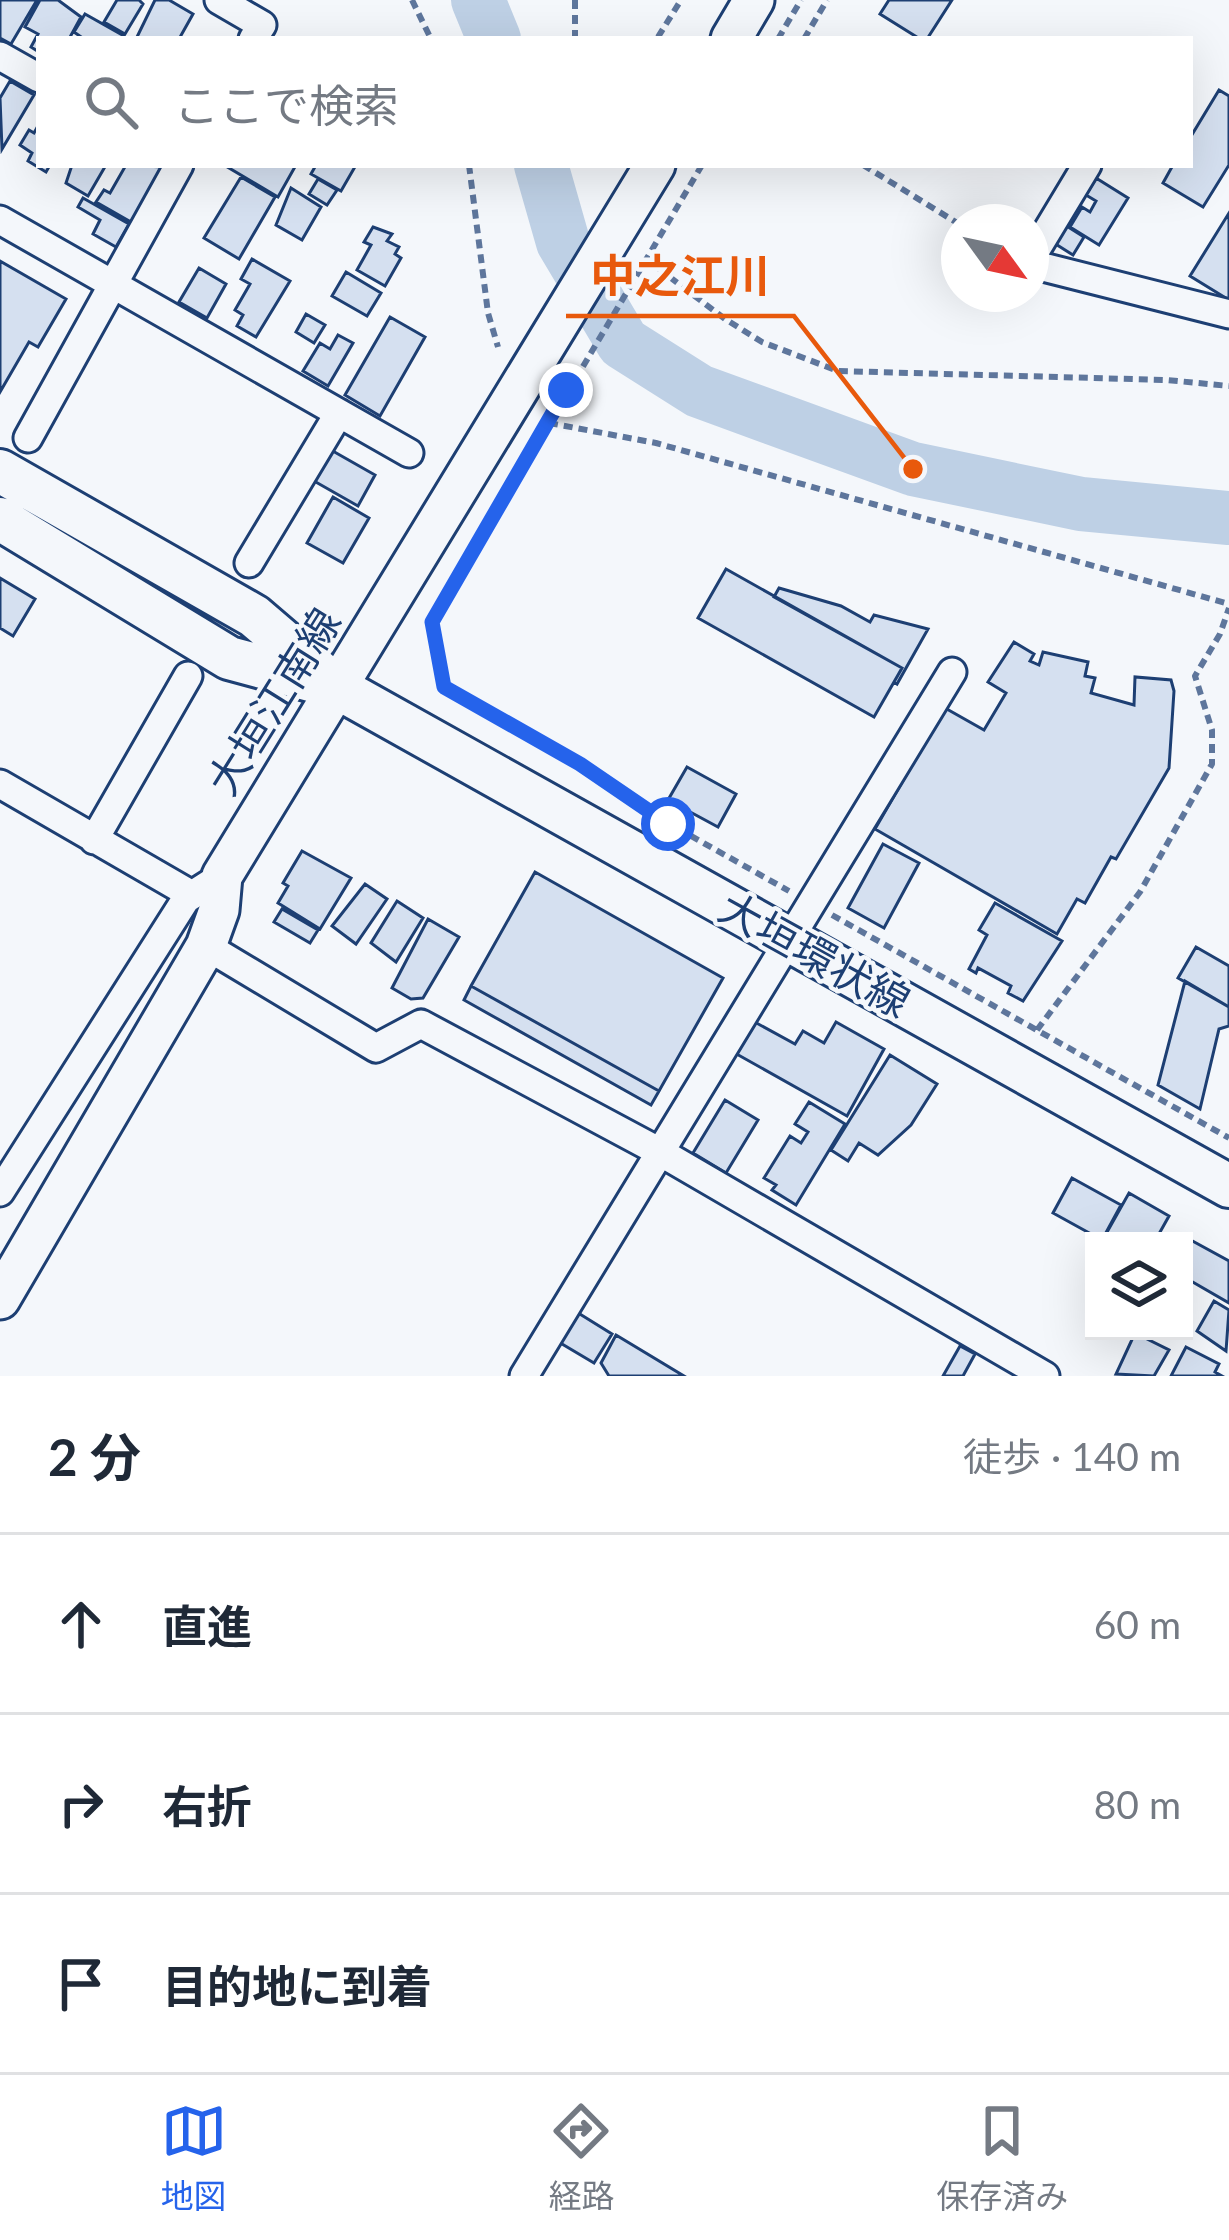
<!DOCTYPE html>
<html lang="ja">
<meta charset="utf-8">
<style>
:root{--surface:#fff;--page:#f6f6f7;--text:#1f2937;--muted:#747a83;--line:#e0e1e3;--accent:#2563eb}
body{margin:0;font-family:Lato,"Noto Sans JP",sans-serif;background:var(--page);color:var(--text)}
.controls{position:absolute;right:36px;bottom:36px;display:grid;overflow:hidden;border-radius:0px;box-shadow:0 12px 48px #0002}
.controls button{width:108px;height:108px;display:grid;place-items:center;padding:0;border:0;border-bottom:3px solid var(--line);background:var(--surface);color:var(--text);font:60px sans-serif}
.compass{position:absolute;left:941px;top:204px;width:108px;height:108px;border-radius:50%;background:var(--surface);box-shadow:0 12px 48px #0002;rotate:123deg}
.stop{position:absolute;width:36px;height:36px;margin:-27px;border:9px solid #2563eb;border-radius:50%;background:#fff}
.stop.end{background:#2563eb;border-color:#fff;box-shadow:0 3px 12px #0008}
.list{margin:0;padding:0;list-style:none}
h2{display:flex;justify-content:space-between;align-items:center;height:156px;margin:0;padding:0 48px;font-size:51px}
h2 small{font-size:39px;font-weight:400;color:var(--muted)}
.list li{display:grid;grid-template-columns:78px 1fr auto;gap:36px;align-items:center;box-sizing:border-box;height:180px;padding:0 48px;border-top:3px solid var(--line)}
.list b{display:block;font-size:45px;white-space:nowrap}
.list em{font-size:39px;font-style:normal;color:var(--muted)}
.icon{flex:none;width:66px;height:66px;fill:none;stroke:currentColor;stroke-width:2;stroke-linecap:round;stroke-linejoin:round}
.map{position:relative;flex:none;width:1229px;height:1376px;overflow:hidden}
.search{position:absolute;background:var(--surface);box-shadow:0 12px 48px #0002;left:36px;right:36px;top:36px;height:132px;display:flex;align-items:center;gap:30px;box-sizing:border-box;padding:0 42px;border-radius:0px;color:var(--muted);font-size:45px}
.sheet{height:696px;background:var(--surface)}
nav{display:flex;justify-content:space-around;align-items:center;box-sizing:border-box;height:168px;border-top:3px solid var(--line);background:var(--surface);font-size:33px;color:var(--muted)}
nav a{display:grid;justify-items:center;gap:6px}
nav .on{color:var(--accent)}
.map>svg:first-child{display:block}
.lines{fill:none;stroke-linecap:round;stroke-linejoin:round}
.river{stroke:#bed0e5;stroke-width:54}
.building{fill:#d5e0f0;stroke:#1d3f73;stroke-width:3}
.street-casing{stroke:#1d3f73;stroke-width:33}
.secondary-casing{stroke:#1d3f73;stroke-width:45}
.primary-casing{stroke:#1d3f73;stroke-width:48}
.path{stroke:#5e769c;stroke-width:6;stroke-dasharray:9 6;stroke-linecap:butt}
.street{stroke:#f4f7fb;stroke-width:27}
.secondary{stroke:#f4f7fb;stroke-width:39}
.primary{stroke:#f4f7fb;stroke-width:42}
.route{stroke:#2563eb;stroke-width:15}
.labels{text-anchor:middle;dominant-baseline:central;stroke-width:9;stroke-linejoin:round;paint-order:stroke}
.street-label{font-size:42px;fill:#1d3f73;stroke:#f4f7fb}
.leader{fill:none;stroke:#e8590c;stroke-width:4.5}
.callout-dot{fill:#e8590c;stroke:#f4f7fb;stroke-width:4.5}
.callout-label{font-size:45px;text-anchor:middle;font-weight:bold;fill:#e8590c;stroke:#f4f7fb;stroke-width:9;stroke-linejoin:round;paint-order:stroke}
</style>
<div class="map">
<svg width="1229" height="1376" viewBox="0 0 1229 1376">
<rect width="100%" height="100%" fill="#f4f7fb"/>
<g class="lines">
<!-- river -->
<path class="river" d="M478 0 494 39
M541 165 563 242 623 343 699 391 913 469 1081 504 1229 518"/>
</g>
<!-- building -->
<path class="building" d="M0 0H37L11 44 0 38Z
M40 0H58L81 17 69 39H39V52L31 47 38 34 25 27Z
M117 0H139L143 4 125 34 104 22Z
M155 0H169L193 14 179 39H136Z
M889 0H952L927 39H920L880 14Z
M85 14 124 36 123 39H84L74 32Z
M10 81 34 95 2 149 0 98Z
M1219 90 1229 96V165L1203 207 1163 183 1173 165H1190V138Z
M39 124V165H50L46 172 28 161 32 153 20 145 29 130 34 133Z
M72 165H106L88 196 66 183Z
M126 165 163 167 131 222 96 202 104 190 110 193Z
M224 165H296L278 197Z
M316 165H356L341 191 311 174Z
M241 177 275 197 239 259 204 238Z
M1096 178 1128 198 1099 245 1070 227 1082 207 1090 212 1096 201 1086 195Z
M318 179 337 190 327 205 309 194Z
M291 188 321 207 302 240 276 225Z
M83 198 129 224 116 247 93 234 100 220 78 207Z
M1229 213V300L1190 276Z
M1065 225 1084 237 1073 255 1054 243Z
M373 227 392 234 387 241 399 247 395 254 401 258 385 286 357 270 371 245 364 242Z
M252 259 290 281 256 337 237 326 243 315 235 310 250 284 241 279Z
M0 261 66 299 38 347 29 342 0 392Z
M199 268 226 284 207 318 179 302Z
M346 272 381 293 367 316 332 296Z
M306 314 325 325 314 343 296 332Z
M390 317 425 337 380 416 345 395Z
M338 335 353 343 328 386 303 371 320 343 330 349Z
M331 450 375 475 358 506 314 481Z
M333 497 369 518 343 563 307 543Z
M726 569 902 668 874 717 698 618Z
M0 578 35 599 13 636 0 628Z
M779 588 841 606 870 622 874 615 928 629 897 684 894 682 902 668 774 597Z
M1014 642 1034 654 1030 661 1039 665 1043 652 1088 662 1085 676 1095 678 1091 693 1134 705 1135 677 1171 680 1174 691 1169 768 1116 859 1111 857 1085 903 1077 899 1057 934 875 829 945 708 984 730 1006 693 988 682Z
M687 767 736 794 718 827 668 800Z
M883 844 919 863 884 928 848 908Z
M302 851 351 878 320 929 278 903 288 886 283 883Z
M535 872 723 978 659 1091 471 986Z
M365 884 387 899 356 944 332 926Z
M397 901 423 918 396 962 371 943Z
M995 903 1062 941 1023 1001 1008 993 1011 986 978 968 976 973 969 969 987 935 979 930Z
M282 909 318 930 310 943 274 922Z
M428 919 459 937 423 998 411 999 392 988Z
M1196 947 1229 966V1007L1178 978Z
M1185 981 1229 1007V1026L1219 1029 1200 1109 1158 1085Z
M471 986 659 1091 651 1105 464 1000Z
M751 1020 795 1044 803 1031 824 1043 836 1022 884 1049 847 1116 733 1052Z
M890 1055 937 1084 911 1125 878 1155 859 1143 848 1161 831 1150Z
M725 1100 758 1120 726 1173 693 1153Z
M809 1102 845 1124 796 1205 772 1190 776 1185 764 1178 790 1136 801 1143 808 1132 795 1124Z
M1072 1178 1121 1205 1102 1240 1053 1213Z
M1129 1193 1169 1216 1155 1241H1102Z
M1187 1238 1229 1261V1303L1184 1277Z
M1214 1301 1229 1310 1226 1351 1197 1331Z
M575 1311 612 1334 594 1363 557 1341Z
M1135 1333 1169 1350 1154 1376 1116 1374Z
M616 1335 684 1376H609L601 1363Z
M960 1346 975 1354 963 1376H943Z
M1186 1347 1219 1364 1215 1372 1222 1376H1171Z"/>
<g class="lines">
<!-- street casing -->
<g class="street-casing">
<path id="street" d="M219 0 262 25 253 39
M0 56 39 78
M0 220 409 453
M1031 258 1087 165
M1031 264 1229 314
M28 438 179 165
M249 563 339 413
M0 784 192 895
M94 840 188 676
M206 946 376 1048 421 1024 660 1152 1045 1376
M0 1192 186 899 222 876
M524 1376 952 672"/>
</g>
<!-- secondary casing -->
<g class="secondary-casing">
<path id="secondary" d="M731 39 754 0
M0 1299 206 946 219 910 222 876 655 165"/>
</g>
<!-- primary casing -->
<g class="primary-casing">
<path id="primary" d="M0 471 254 616 338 688 1229 1186
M0 519 229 658 325 684"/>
</g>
<!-- path -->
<path class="path" d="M412 0 431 39
M658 37 681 0
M575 39V0
M778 39 801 0
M804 39 827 0
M469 165 488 313 498 347
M702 165 432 622 444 687 580 764 668 823 789 891
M863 165 959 224
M646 259 725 319 762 342 838 371 1167 380 1229 386
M549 423 656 443 1229 604
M832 915 1229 1138
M1037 1030 1140 892 1212 764V730L1195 676 1220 634 1229 608"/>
<!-- street -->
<use href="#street" class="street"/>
<!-- secondary -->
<use href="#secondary" class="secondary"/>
<!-- primary -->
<use href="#primary" class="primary"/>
</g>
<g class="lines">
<!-- route -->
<path class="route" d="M566 390 432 622 444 687 580 764 668 824"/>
</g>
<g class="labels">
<!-- street labels -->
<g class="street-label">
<text transform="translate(273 701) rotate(-58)">大垣江南線</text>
<text transform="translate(815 954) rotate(29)">大垣環状線</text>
</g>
</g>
<!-- callouts -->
<path class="leader" d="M913 469L794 316H566"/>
<circle class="callout-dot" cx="913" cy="469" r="12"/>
<g class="callout-label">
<text x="680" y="292">中之江川</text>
</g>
</svg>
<div class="controls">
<button><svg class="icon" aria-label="layers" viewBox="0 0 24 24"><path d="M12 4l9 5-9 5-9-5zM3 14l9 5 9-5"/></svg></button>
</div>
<svg class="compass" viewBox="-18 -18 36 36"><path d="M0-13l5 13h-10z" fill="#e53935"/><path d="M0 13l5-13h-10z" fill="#747a83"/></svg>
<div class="stop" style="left:668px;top:824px"></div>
<div class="stop end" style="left:566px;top:390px"></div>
<div class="search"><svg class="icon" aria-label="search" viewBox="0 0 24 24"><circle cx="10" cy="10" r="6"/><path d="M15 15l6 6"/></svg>ここで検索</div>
</div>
<section class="sheet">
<h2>2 分<small>徒歩 · 140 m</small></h2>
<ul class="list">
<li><svg class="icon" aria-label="ahead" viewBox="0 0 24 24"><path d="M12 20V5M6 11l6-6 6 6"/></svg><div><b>直進</b></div><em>60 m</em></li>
<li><svg class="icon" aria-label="right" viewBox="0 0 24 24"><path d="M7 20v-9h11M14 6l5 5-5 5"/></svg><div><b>右折</b></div><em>80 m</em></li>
<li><svg class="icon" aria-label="arrive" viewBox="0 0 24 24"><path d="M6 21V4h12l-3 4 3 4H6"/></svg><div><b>目的地に到着</b></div></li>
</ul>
</section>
<nav>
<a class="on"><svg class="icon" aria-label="map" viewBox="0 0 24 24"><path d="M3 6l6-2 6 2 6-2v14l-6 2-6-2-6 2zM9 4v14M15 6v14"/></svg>地図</a>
<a><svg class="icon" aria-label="directions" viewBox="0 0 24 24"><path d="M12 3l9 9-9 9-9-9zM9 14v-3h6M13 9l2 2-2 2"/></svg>経路</a>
<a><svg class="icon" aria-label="saved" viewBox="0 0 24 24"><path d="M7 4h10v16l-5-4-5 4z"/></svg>保存済み</a>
</nav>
